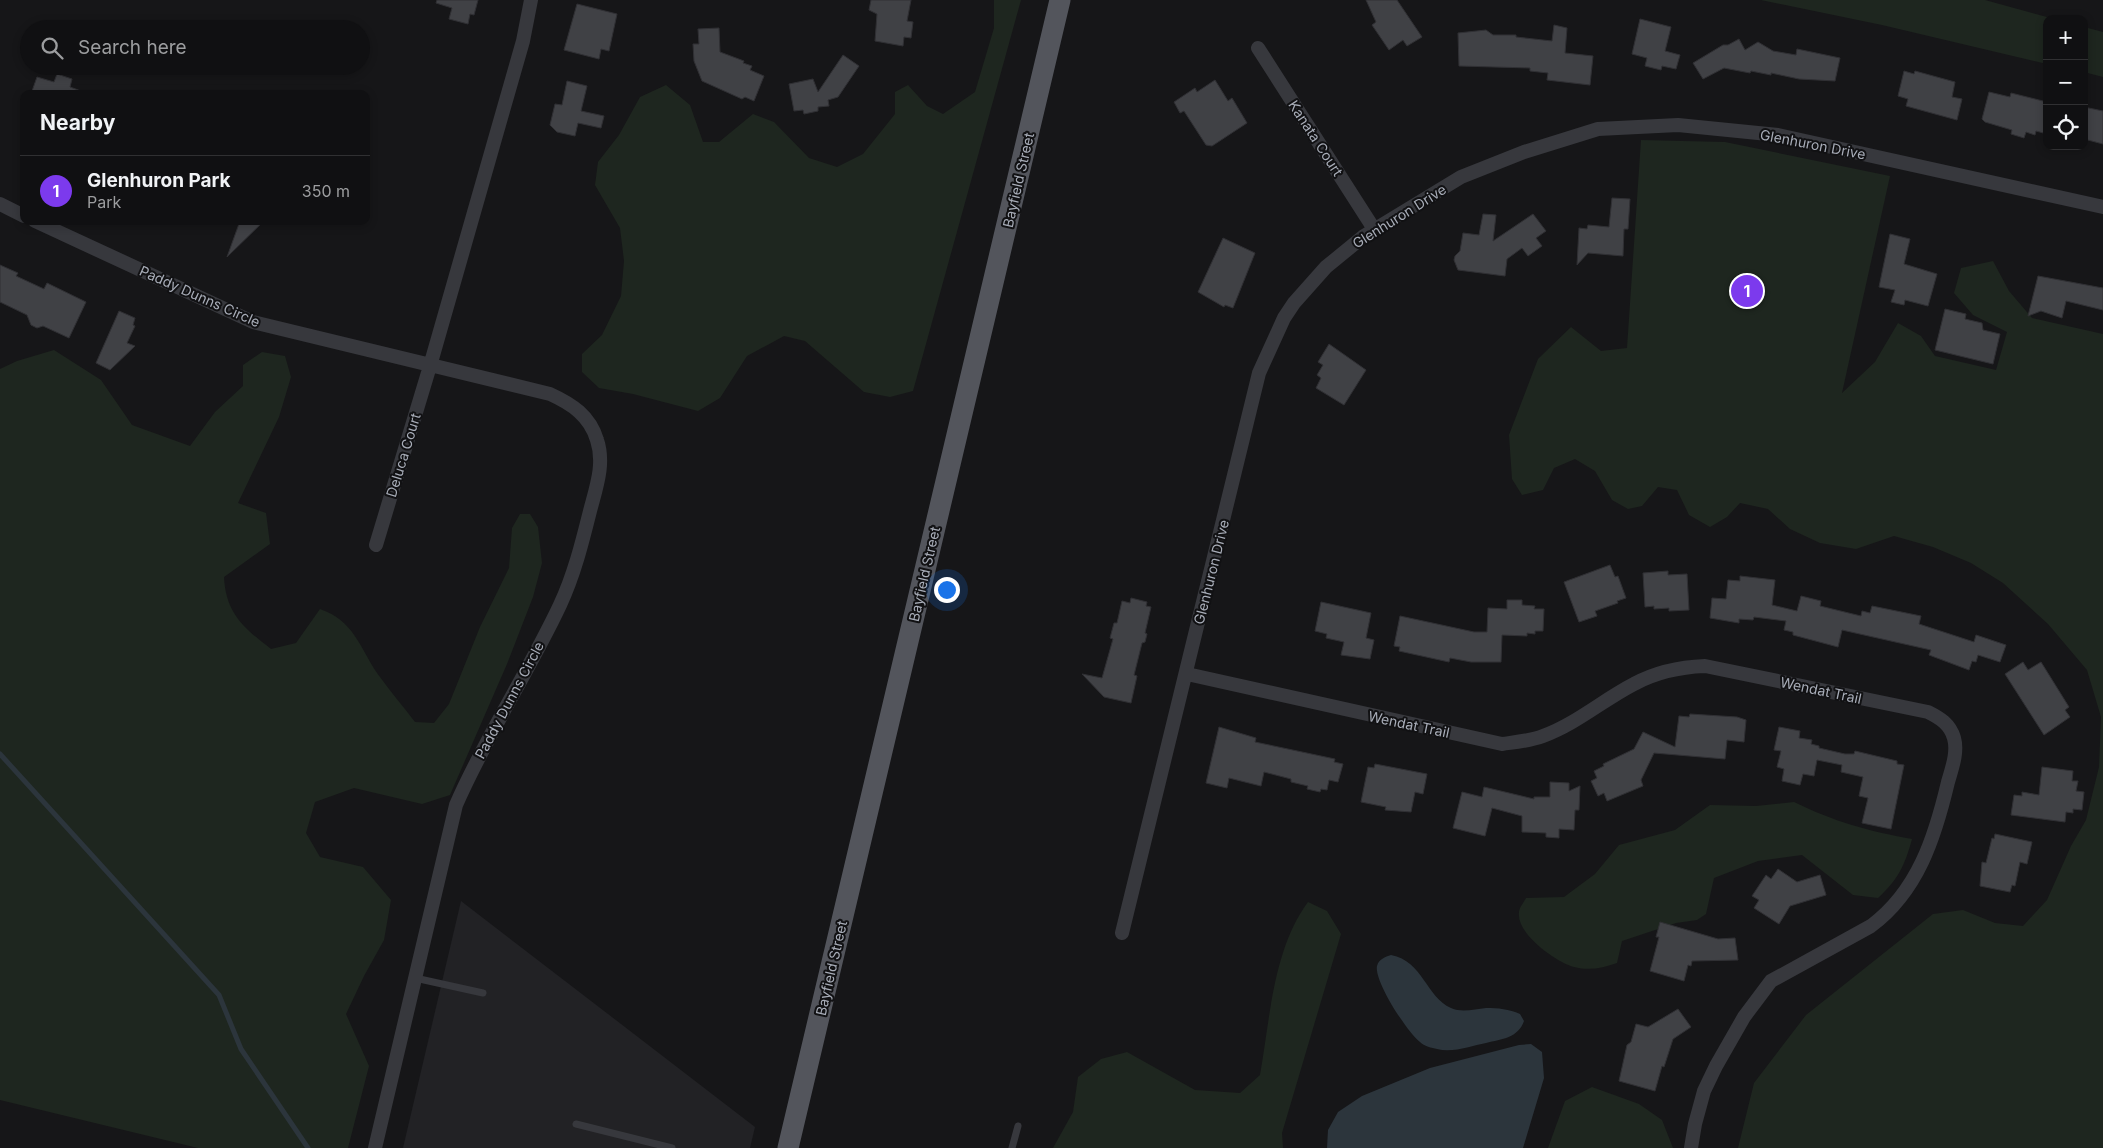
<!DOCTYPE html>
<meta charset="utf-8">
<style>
:root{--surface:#101012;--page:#1e1e20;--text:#f1f3f6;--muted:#9c9d9f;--line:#303032;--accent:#7c3aed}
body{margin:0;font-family:Inter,sans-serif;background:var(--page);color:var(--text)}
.controls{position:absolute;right:15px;top:15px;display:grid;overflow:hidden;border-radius:10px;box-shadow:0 2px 8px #0003}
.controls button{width:45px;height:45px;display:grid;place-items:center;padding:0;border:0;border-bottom:1px solid var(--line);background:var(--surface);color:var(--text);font:25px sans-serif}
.you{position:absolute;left:946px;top:589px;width:18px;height:18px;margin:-12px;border:4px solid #fff;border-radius:50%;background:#1a73e8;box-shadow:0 0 0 8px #1a73e833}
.badge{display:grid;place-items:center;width:32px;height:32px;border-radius:50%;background:var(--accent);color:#fff;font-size:16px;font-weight:700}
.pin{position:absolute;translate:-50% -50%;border:2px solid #fff;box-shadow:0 1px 5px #0006}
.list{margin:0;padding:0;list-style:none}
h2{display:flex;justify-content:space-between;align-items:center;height:65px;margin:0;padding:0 20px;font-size:21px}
h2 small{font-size:16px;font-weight:400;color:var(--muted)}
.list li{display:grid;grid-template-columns:32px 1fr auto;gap:15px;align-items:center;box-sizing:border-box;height:70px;padding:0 20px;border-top:1px solid var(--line)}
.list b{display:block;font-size:19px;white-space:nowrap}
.list p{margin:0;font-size:16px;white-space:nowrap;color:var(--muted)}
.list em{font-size:16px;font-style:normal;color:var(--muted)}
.icon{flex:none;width:28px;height:28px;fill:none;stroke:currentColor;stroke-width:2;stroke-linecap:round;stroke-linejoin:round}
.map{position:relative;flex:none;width:2103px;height:1148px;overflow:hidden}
.search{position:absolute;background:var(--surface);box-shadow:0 2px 8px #0003;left:20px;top:20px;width:350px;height:55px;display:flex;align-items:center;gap:12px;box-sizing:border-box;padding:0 18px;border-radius:28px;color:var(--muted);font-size:19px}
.panel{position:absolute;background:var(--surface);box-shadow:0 2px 8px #0003;left:20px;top:90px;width:350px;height:135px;border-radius:10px}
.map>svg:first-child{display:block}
.built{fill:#222225}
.green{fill:#1e261f}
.water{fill:#2c353c}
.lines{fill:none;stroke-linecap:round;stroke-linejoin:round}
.stream{stroke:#2c353c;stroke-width:5}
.building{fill:#404145;stroke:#303034}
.lane{stroke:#37383d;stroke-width:7}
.street{stroke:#37383d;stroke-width:14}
.primary{stroke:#53555c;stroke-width:21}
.labels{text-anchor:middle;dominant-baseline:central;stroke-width:4;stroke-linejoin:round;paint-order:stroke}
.street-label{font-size:14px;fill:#a8adb8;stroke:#111113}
</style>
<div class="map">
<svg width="2103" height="1148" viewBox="0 0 2103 1148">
<rect width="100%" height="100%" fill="#161618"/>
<!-- built -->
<path class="built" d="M461 901 755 1127 750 1148H403Z"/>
<!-- green -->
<path class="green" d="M994 0H1021L913 391 890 397 864 392 805 341 784 336 747 356 720 398 698 411 633 394 599 388 582 372V354L602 335 621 296 624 261 620 228 595 185 598 162 619 135 640 97 666 85 690 105 703 142H719L753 114 774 122 809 158 837 167 863 154 895 114V92L908 85 927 106 943 114 975 92 994 28Z
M1761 0H1985L2054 19H2047V64L1882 25Z
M2084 27 2103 32V77L2084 72Z
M1641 140 1725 142 1890 176 1842 393 1875 362 1898 323 1921 336 1935 356 1996 370 2007 332 1973 315 1954 293 1961 268 1993 261 2009 291 2032 318 2103 334V1148H1738L1754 1083 1806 1015 1933 914 1963 910 1995 923 2023 926 2047 900 2071 846 2086 820 2099 767 2101 717 2087 670 2048 624 2003 583 1971 563 1933 547 1894 536 1856 549 1820 543 1790 529 1768 509 1740 503 1727 517 1710 527 1689 515 1677 490 1658 487 1642 506 1628 509 1612 500 1595 471 1575 459 1554 468 1543 490 1522 495 1512 479 1509 435 1538 359 1571 327 1601 351 1627 348Z
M54 350 101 380 132 425 190 446 215 412 243 386V365L262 352 285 356 291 377 279 417 238 503 266 513 270 544 224 577C226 614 244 628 271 649L296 643 320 609C354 621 359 646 377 673 389 690 403 706 415 722L434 723 449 704 480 627 509 568 512 528 520 514H530L538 527 542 563 533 597 507 664 450 795 422 804 354 788 315 802 306 833 320 857 363 867 391 900 384 940 364 976 346 1014 369 1066 348 1148H198L0 1100V369L17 361Z
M1794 802C1835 822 1868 831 1912 839 1905 865 1898 880 1878 898L1853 895 1802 855 1758 861 1714 878 1706 914 1697 920 1676 923 1622 941 1617 963C1603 968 1589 971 1574 967 1556 962 1516 934 1519 912 1519 908 1524 902 1526 898L1564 897 1595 874 1619 845 1675 830 1710 805 1756 806Z
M1308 902 1327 911 1341 934 1282 1133 1283 1148H1053L1073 1112 1078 1077 1101 1059 1127 1052 1195 1090 1240 1093 1260 1075C1270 1019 1273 949 1308 902Z
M1592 1087 1639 1104 1662 1120 1673 1148H1548L1565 1101Z"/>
<!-- water -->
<path class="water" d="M1391 955C1423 961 1426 997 1451 1008 1462 1013 1475 1009 1486 1008 1498 1008 1509 1009 1520 1014L1524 1021C1518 1038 1502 1039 1486 1043 1471 1046 1453 1053 1437 1049 1432 1048 1424 1046 1420 1042 1407 1032 1374 981 1377 966 1379 959 1385 957 1391 955Z
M1531 1044 1542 1052 1544 1078 1523 1148H1327L1328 1130 1338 1112 1362 1096 1430 1068 1519 1045Z"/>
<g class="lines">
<!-- stream -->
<path class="stream" d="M0 754 219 995 241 1049 308 1148"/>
</g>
<!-- building -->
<path class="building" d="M437 0H478L474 15 470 14 468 24 449 19 452 8 436 3Z
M871 0H911L907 21 913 22 911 38 904 37 903 46 875 41 877 14 869 10Z
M1366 0H1397L1422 37 1407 46 1403 40 1389 50 1372 25 1376 22Z
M577 4 617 14 609 51 601 49 599 59 564 50Z
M1640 19 1671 27 1665 51 1680 55 1676 69 1662 66 1661 70 1645 66 1647 58 1632 54Z
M1554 25 1567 28 1565 53 1593 56 1590 85 1547 80 1548 73 1530 71V68L1459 66 1458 33 1486 30 1493 35H1516V37L1552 41Z
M719 28 720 52 744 61 743 63 752 66 750 70 764 76 754 101 745 97 742 99 702 81 694 61 693 44H699L698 29Z
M1739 39 1745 50 1758 42 1773 51 1796 55 1797 49 1840 58 1835 81 1799 79 1771 73V75L1751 71 1750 73 1724 68 1703 79 1693 63 1723 45H1728Z
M843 55 859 66 838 97 828 100 829 106 818 107V111L804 114 803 110 794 111 789 84 813 79 818 92Z
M1904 71 1914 74 1915 71 1955 82 1952 97 1962 99 1957 120 1906 106 1908 99 1898 96Z
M57 74 72 79 70 87 81 91V94H31L37 77 54 82Z
M1215 80 1228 101 1232 98 1247 123 1212 146 1206 145 1184 111 1180 113 1174 102 1195 88 1197 92Z
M567 81 587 86 581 111 604 116 601 128 578 123 575 136 557 132 550 125 555 104 562 105Z
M1989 92 2010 97 2011 93 2047 102V134L2036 131 2035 135 2026 132 2024 138 2011 134 2012 130 1985 122 1982 119Z
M2084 107 2103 111V144L2084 139Z
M1612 198 1630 199 1628 229H1624L1623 256 1588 253 1577 265 1579 228 1587 229 1588 225 1609 227Z
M1483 214 1496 215 1493 241 1533 214 1546 231 1536 238 1542 246 1528 256 1522 248 1507 259 1505 276 1458 270 1454 260 1455 256 1460 251 1463 233 1479 235Z
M240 221H264L227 257Z
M1890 234 1910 239 1904 264 1937 274 1928 306 1905 300 1904 305 1891 302 1895 290 1879 287Z
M1223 238 1255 253 1233 308 1225 305 1224 307 1198 292Z
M0 265 18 273 16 276 44 289 47 283 86 302 69 338 43 326 37 328 31 325 27 315 0 302Z
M2038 276 2103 288V310L2066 301 2062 318 2041 311 2028 316Z
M1945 309 1966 314 1965 319 1982 323 1983 330 2000 334 1993 364 1935 350Z
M119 311 135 318 133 325 135 326 127 343 135 346 110 370 96 363Z
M1329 344 1366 370 1344 405 1316 388 1321 378 1317 375 1323 365 1318 362Z
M1610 565 1615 577 1618 576 1626 598 1617 601 1618 603 1595 611 1597 616 1579 622 1564 582Z
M1668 571V575L1687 574 1689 610 1669 611V608L1654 609V606L1645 607 1643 573Z
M1740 576 1775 580 1772 605 1797 611 1801 596 1821 601 1820 606 1861 616 1862 611 1870 613 1872 606 1921 616 1919 624 1974 642 1976 635 2006 645 2000 662 1978 655 1976 662 1972 661 1969 670 1929 655 1931 650 1842 630 1838 647 1793 635V632L1784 630 1786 621 1754 617 1753 620 1739 619V623L1710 618 1712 598 1726 599 1728 580 1740 581Z
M1131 598 1147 602 1146 606 1151 607 1145 633 1147 634 1145 642 1142 643 1134 675 1137 676 1131 703 1104 697 1082 674 1102 678 1113 639 1110 638 1114 623H1117L1122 601 1130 603Z
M1507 600H1522V605L1535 606 1534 609H1544L1543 631H1535V634L1527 633V636L1502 635 1501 662H1471L1450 658 1449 662 1399 651 1400 647 1394 646 1400 616 1474 632H1487L1488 608 1507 609Z
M1321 602 1371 613 1366 638 1374 640 1370 659 1341 655 1344 642 1326 638 1327 634 1315 631Z
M2023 662 2028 670 2041 662 2069 707 2065 710 2070 717 2044 735 2005 674Z
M1690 714 1737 717 1746 720 1744 742 1727 740 1725 759 1654 753 1641 780 1643 786 1607 801 1604 793 1598 796 1591 781 1597 778 1594 771 1604 766 1603 764 1634 749 1643 732 1675 747 1679 716 1689 717Z
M1219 727 1256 738 1255 742 1335 759 1334 762 1343 764 1338 782 1329 780 1327 790 1321 789 1320 792 1307 789 1308 786 1291 782V779L1264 772 1261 786 1229 778 1227 788 1206 783Z
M1779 727 1800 731 1799 738 1812 740 1811 744 1819 746V748L1845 754H1854L1855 751 1897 761V764L1904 765 1891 829 1862 823 1868 798 1859 796 1863 777 1841 772 1842 765 1817 760 1814 776 1803 774 1800 785 1782 781 1784 769 1777 767 1781 751 1774 750Z
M1375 764 1427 774 1423 794 1415 792 1411 812 1385 810 1386 807 1361 802 1368 767 1374 768Z
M2042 767 2073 771 2072 781H2078L2076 791 2084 792 2082 810 2073 809V813L2066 812 2065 822 2011 815 2014 795 2022 796V792L2039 795Z
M1550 782 1569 783V791L1580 786 1579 810H1575L1574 830 1559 829V838L1546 837V833L1522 832V816L1492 808 1485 836 1453 828 1462 792 1482 797 1484 787 1534 799V797H1550Z
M1995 834 2032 842 2027 864 2020 862 2015 886 2012 885 2010 892 1980 886 1982 862 1986 863 1992 838 1994 839Z
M1778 869 1797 882 1820 875 1826 895 1790 906 1779 924 1754 908 1759 900 1752 896 1766 875 1771 879Z
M1660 922 1718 939 1735 938 1738 960 1692 961 1691 966 1688 965 1684 981 1650 971 1659 937H1656Z
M1678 1009 1691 1027 1673 1039 1664 1067 1662 1066 1655 1091 1619 1081 1627 1045 1631 1042 1636 1024 1648 1027Z"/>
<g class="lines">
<!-- lane -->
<path class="lane" d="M415 978 483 993
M576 1124 672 1148
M1012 1148 1018 1126"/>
<!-- street -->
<path class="street" d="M1258 48 1374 229
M0 204 24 216
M35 221 253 322 550 394C572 404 590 416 597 440 605 464 596 488 590 511 582 543 574 575 560 605 528 673 486 736 456 805L375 1148
M376 545 430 366 523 41 531 0
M1187 674 1502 744C1516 742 1530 741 1543 736 1576 724 1603 700 1634 684 1656 672 1680 667 1705 666L1928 712C1940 718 1950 724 1954 738 1958 752 1952 768 1948 782 1935 837 1918 891 1871 926L1771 981 1744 1017 1716 1066 1704 1091 1695 1124 1691 1148
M1122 933 1259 373 1284 318 1294 303 1326 267 1364 236 1461 177 1524 152 1598 129 1678 125 1778 135 2103 207"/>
<!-- primary -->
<path class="primary" d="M788 1148 1060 0"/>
</g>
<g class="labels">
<!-- street labels -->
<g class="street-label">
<text transform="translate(1316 138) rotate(57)">Kanata Court</text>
<text transform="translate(1813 144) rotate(11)">Glenhuron Drive</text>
<text transform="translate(1018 180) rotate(-77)">Bayfield Street</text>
<text transform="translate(1399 216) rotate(-32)">Glenhuron Drive</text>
<text transform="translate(200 296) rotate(24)">Paddy Dunns Circle</text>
<text transform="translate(403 455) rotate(-73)">Deluca Court</text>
<text transform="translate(1211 572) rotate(-76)">Glenhuron Drive</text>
<text transform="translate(924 574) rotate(-77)">Bayfield Street</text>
<text transform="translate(1821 690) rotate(12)">Wendat Trail</text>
<text transform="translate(509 700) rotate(-62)">Paddy Dunns Circle</text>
<text transform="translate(1409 724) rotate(12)">Wendat Trail</text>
<text transform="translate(831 968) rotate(-77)">Bayfield Street</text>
</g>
</g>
</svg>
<div class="controls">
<button>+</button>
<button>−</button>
<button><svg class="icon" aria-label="locate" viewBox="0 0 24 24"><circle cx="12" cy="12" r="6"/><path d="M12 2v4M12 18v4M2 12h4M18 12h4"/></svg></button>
</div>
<div class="you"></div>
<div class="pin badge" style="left:1747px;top:291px">1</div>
<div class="search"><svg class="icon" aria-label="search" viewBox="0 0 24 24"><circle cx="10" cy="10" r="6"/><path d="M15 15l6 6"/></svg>Search here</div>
<section class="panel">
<h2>Nearby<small></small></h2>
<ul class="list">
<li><span class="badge">1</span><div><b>Glenhuron Park</b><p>Park</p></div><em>350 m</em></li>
</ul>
</section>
</div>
